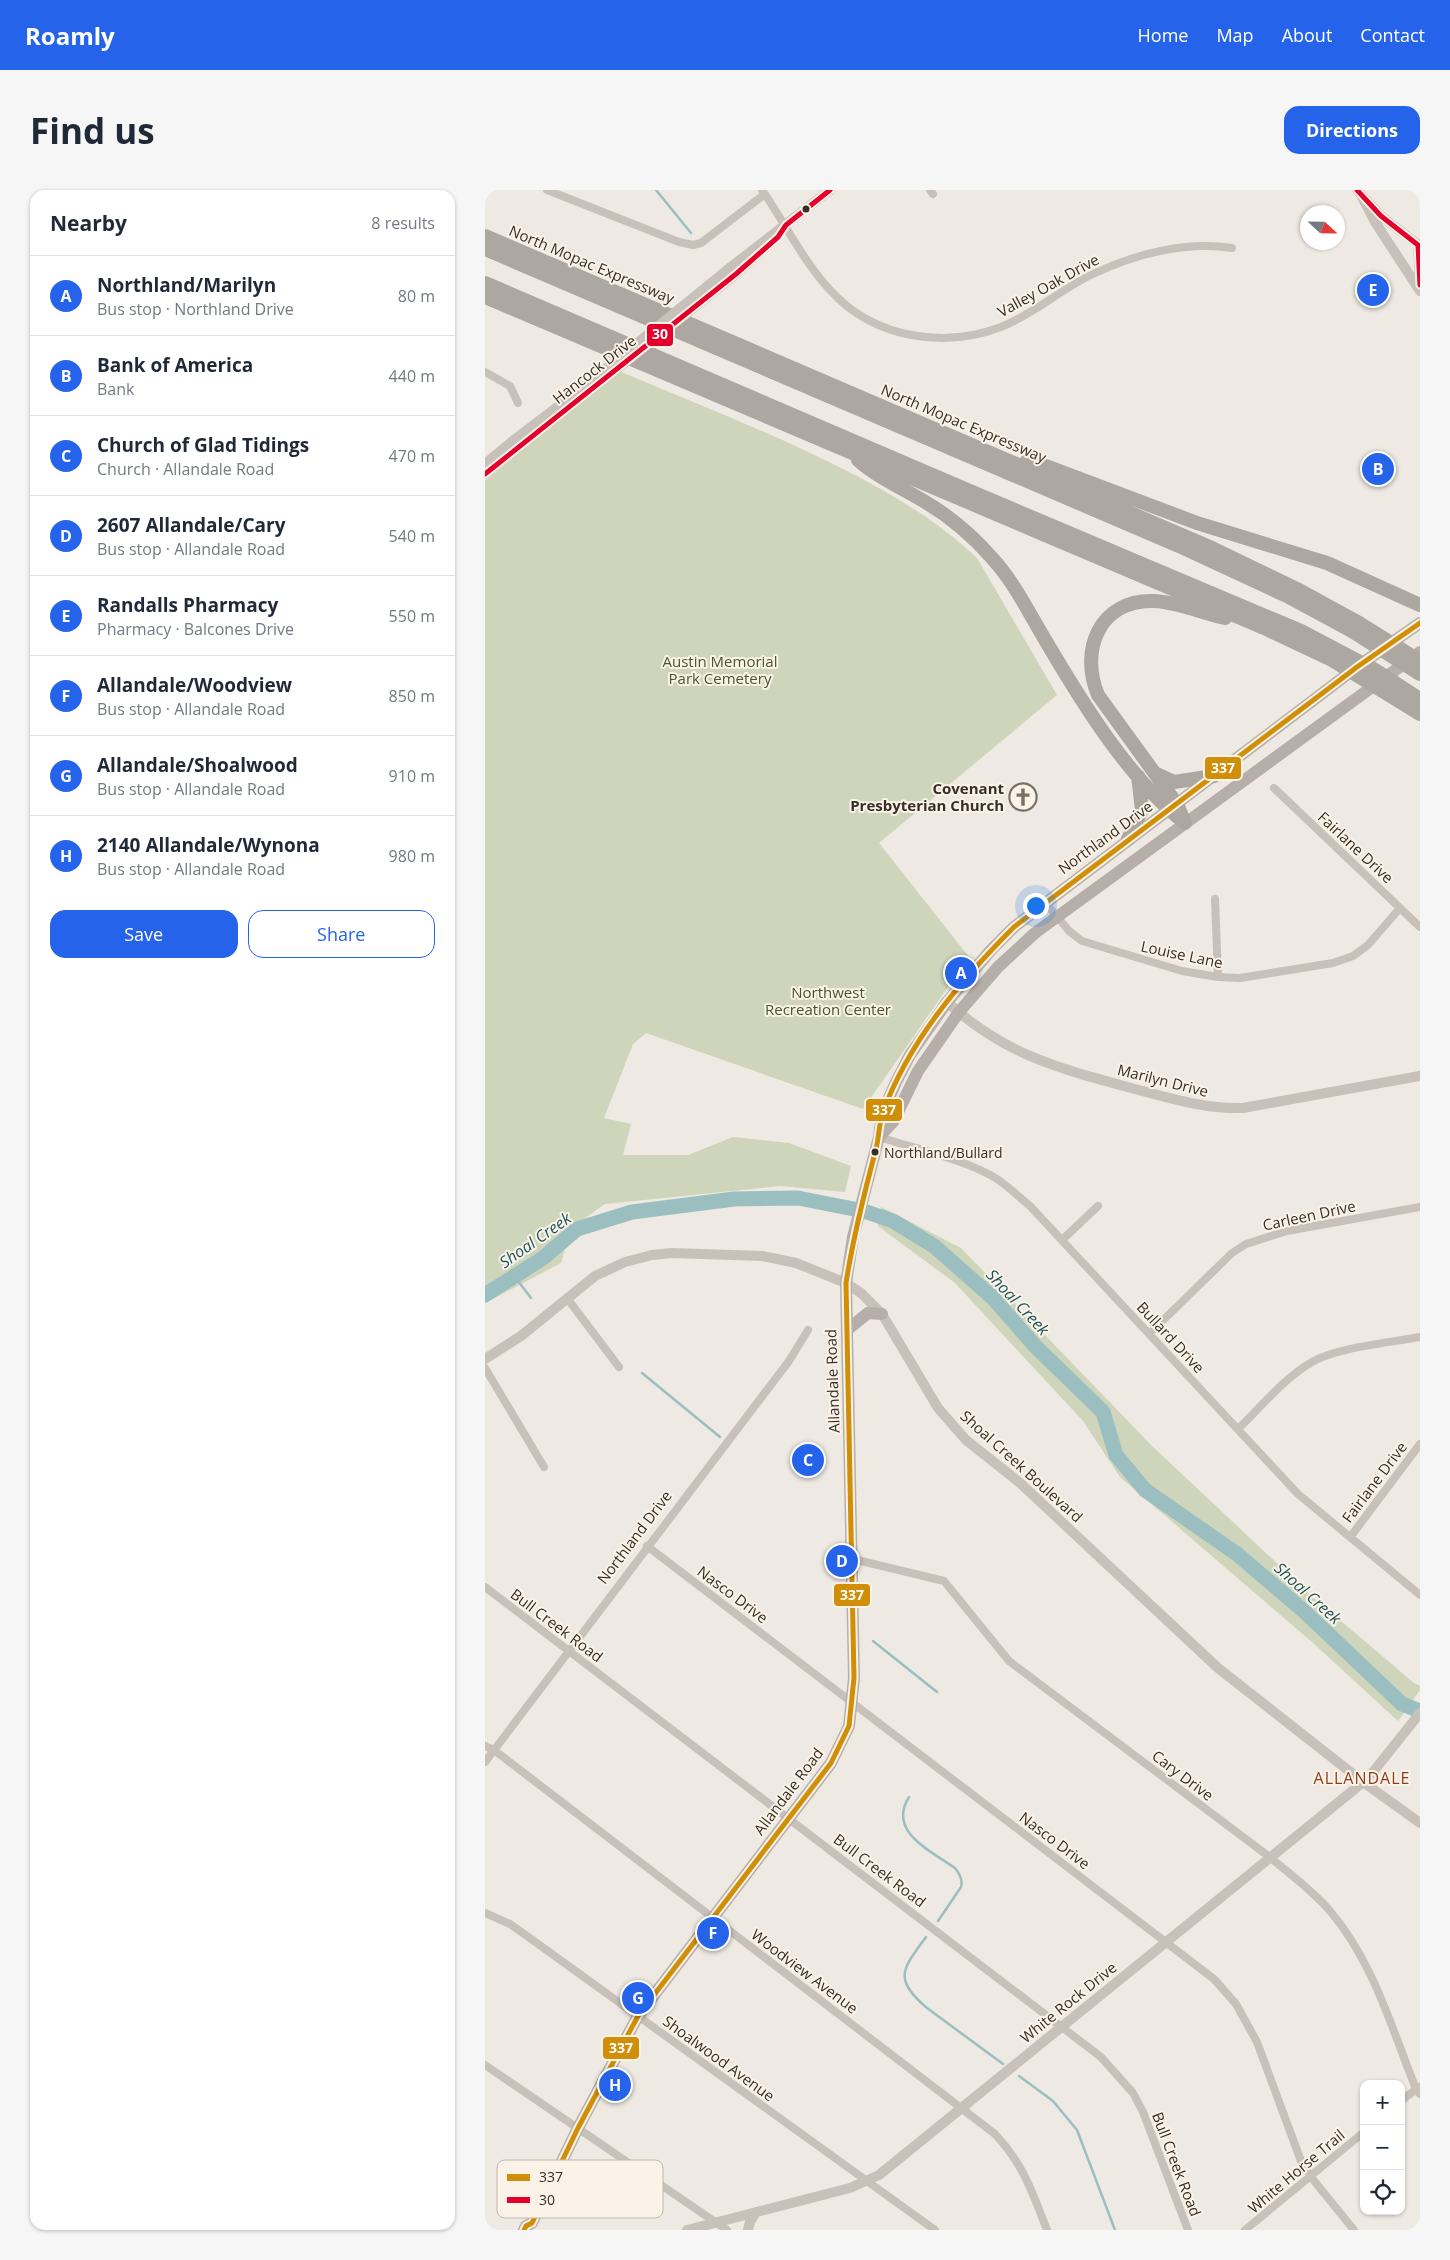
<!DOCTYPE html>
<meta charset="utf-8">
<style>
:root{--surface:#fff;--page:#f6f6f7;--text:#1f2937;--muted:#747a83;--line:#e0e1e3;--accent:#2563eb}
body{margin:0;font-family:"Open Sans",sans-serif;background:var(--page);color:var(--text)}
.controls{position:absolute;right:15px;bottom:15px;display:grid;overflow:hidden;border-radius:10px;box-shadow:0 1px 4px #0004}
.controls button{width:45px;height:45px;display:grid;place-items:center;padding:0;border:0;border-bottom:1px solid var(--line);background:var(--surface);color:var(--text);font:25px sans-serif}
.compass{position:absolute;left:815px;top:15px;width:45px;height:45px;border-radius:50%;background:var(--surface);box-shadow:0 1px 4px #0004;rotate:112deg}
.you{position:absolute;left:550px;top:715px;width:18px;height:18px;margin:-12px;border:4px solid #fff;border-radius:50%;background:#1a73e8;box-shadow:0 0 0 8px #1a73e833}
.badge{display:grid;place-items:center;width:32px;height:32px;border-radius:50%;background:var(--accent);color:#fff;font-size:16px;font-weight:700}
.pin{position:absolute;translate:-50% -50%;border:2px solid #fff;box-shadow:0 1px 5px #0006}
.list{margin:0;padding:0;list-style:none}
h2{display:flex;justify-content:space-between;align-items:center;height:65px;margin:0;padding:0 20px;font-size:21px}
h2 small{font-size:16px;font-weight:400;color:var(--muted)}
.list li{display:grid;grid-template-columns:32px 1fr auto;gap:15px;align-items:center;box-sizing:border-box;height:80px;padding:0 20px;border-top:1px solid var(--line)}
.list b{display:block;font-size:19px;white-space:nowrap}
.list p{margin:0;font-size:16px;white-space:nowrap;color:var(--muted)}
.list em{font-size:16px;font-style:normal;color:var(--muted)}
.actions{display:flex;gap:10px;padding:15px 20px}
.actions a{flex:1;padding:11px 0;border:1px solid var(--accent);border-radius:15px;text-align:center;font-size:18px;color:var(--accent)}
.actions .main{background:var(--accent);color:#fff}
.icon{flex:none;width:28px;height:28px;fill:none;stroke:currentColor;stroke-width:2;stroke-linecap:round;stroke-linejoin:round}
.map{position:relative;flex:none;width:935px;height:2040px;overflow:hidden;border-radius:15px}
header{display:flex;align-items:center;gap:30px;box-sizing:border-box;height:70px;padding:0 25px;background:var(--accent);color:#fff}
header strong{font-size:24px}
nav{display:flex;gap:28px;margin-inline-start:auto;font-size:18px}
.intro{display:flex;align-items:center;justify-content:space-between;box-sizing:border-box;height:120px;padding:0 30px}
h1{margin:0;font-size:35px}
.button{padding:12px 22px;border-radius:15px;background:var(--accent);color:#fff;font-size:18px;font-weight:700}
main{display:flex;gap:30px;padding:0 30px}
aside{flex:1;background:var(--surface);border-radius:15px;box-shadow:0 1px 4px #0004}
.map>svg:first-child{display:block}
.green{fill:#ced5ba}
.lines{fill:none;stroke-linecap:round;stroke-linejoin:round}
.stream{stroke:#9bbfc1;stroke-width:2.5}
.river{stroke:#9bbfc1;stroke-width:15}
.minor{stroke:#c7c1ba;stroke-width:8}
.tertiary{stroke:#c7c1ba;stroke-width:10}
.primary{stroke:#b6afa9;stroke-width:12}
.motorway{stroke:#ada7a1;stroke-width:14}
.tertiary-bridge{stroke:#c7c1ba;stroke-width:10}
.motorway-bridge{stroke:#ada7a1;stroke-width:14}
.bus-1-casing{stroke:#fbf3e8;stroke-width:9}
.bus-2-casing{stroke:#fbf3e8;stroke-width:9}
.bus-1{stroke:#d18e08;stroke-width:5}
.bus-2{stroke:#e4002b;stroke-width:5}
.bus-dot{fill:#382e28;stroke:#fbf3e8;stroke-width:2}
.labels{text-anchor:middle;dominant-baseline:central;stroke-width:4;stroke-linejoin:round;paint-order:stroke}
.bus-label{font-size:14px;fill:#382e28;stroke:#fbf3e8;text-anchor:start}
.street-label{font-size:15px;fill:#382e28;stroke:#fbf3e8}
.park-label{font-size:15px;fill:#45582a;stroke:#fbf3e8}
.poi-label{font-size:15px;font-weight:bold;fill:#382e28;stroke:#fbf3e8;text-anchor:end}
.water-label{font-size:16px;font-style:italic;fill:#1a555d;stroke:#fbf3e8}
.neighbourhood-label{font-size:16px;letter-spacing:1px;fill:#8d3d1b;stroke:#fbf3e8}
.key{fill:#fbf3e8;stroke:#c0b8ae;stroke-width:1}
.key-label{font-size:14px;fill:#382e28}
.line-badge{stroke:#fbf3e8;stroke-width:2}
.badge-label{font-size:14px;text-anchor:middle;font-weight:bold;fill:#fff}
</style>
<header>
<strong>Roamly</strong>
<nav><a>Home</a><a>Map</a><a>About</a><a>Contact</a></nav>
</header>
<div class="intro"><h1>Find us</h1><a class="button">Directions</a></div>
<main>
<aside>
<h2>Nearby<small>8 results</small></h2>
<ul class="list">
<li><span class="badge">A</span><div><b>Northland/Marilyn</b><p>Bus stop · Northland Drive</p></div><em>80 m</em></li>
<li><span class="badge">B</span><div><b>Bank of America</b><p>Bank</p></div><em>440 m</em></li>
<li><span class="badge">C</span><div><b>Church of Glad Tidings</b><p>Church · Allandale Road</p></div><em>470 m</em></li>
<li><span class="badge">D</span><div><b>2607 Allandale/Cary</b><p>Bus stop · Allandale Road</p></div><em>540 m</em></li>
<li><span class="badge">E</span><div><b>Randalls Pharmacy</b><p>Pharmacy · Balcones Drive</p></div><em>550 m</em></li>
<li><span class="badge">F</span><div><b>Allandale/Woodview</b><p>Bus stop · Allandale Road</p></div><em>850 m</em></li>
<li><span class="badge">G</span><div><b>Allandale/Shoalwood</b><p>Bus stop · Allandale Road</p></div><em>910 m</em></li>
<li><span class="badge">H</span><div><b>2140 Allandale/Wynona</b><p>Bus stop · Allandale Road</p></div><em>980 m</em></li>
</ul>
<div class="actions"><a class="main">Save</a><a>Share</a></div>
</aside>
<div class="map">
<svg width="935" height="2040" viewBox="0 0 935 2040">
<rect width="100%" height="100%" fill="#eee9e2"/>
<!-- green -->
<path class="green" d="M134 181C210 213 287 243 360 280 407 304 453 331 492 368L572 505 394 653 484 767 378 919 161 843 148 854 119 928 146 934 138 965H203L248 947 304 953 366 976 360 1002 295 996 120 1014 86 1038 76 1073 0 1113V291Z
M396 1017 476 1058 667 1256 830 1409 929 1493 935 1496V1500L913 1531 827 1452 635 1287 598 1231 470 1093 393 1036Z"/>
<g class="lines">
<!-- stream -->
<path class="stream" d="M171 0 206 43
M30 1087 46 1108
M157 1183 235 1247
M388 1451 452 1502
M424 1607C402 1642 446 1661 470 1678 475 1684 478 1690 476 1697L453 1731
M441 1747C418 1779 407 1788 442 1818L518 1874
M534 1886 568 1911 592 1940 630 2040"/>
<!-- river -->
<path class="river" d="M0 1105 58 1068 92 1039 147 1022 249 1009 313 1008 379 1021 408 1031 449 1056 508 1108 550 1156 618 1222 631 1265 660 1300 752 1364 821 1423 917 1514 935 1521"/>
<!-- minor -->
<path class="minor" d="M62 0 194 52 208 55 216 53 280 4
M277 0C300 33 318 71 345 100 388 148 458 159 516 137 549 124 576 99 608 84 650 64 700 51 747 58
M445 0 448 4
M0 182 25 196 33 213
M789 598 935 737
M730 709 733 787
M560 712 584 741 597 751 697 781 733 787 755 788 848 773 868 766 883 755 915 718
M394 947C428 958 483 970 512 989 524 997 534 1007 545 1016L813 1304 935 1405
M577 1050 613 1016
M82 1108 134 1177
M664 1144 747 1063 761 1054 802 1041 935 1017
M0 1178 59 1277
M753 1239C776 1217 799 1188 827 1172 853 1157 904 1153 935 1147
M866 1346 935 1254
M162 1356 729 1789 751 1814 772 1852 816 1971 826 1987 869 2040
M368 1369 459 1391 524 1471 786 1668C806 1685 828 1701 845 1721 888 1771 907 1839 931 1899L935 1904
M0 1397 616 1867 648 1903 658 1922 703 2040
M0 1556 9 1560 510 1944C539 1975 547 2002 562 2040
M0 1572 304 1171 323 1140
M0 1723 25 1734 42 1746 450 2040
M0 1875 242 2040
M916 1911 934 1897
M760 2040 879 1942"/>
<!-- tertiary -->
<path class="tertiary" d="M872 0 896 26 935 56
M877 7 890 32 935 101
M933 55 935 95
M246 77 345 0
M251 84 282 56
M0 274 29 250
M0 284 35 256
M462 812C520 865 573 878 646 898 684 908 719 919 758 918L935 886
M0 1169 36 1146 110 1086 140 1072 167 1065 187 1063 277 1066 311 1073 361 1093 376 1103 397 1124 453 1218 481 1250 534 1292 733 1478 878 1592 935 1633
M202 2040 365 1998 394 1985 871 1598 888 1582 935 1523
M263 2040 265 2032 271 2022"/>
<!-- primary -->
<path class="primary" d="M394 947 408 932 433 881 474 822 513 777 550 743 935 462
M362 1140 383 1123 397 1124
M39 2040 41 2036 47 2033 93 1938 153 1826 346 1573 364 1536 369 1488 361 1093 368 1047 394 947 397 924 411 892 425 865 462 812 506 760 529 737 872 477 935 433"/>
<!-- motorway -->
<path class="motorway" d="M0 46 727 358 812 399 874 433
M0 59 694 356 804 407 867 441
M0 93 487 302
M0 107 777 437
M373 270C392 287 415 297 437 310 463 325 487 345 507 368 530 393 545 425 562 453 598 514 644 589 700 633
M542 271 561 276 712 333 842 373 935 415
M672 584 689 592 729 586
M699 631 692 614 613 505C594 460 615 409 669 411 693 412 717 423 740 428
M643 649 657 620 653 586"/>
<!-- tertiary-bridge -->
<path class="tertiary-bridge" d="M29 250 96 199 246 77
M35 256 251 84"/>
<!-- motorway-bridge -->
<path class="motorway-bridge" d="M487 302 816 441 890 480 935 509
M874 433 935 471
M777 437 847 470 935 524
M867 441 935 484"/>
<!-- bus-1 casing -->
<g class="bus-1-casing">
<path id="bus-1" d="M39 2040 41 2036 47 2033 93 1938 153 1826 346 1573 364 1536 369 1488 361 1093C368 1048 379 1004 391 959 394 947 394 933 398 922 424 851 476 790 529 737L872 477 935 433"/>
</g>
<!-- bus-2 casing -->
<g class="bus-2-casing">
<path id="bus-2" d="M872 0 896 26 933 55 935 95
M0 284 251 84 293 47 301 35 345 0"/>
</g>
<!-- bus-1 -->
<use href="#bus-1" class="bus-1"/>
<!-- bus-2 -->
<use href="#bus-2" class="bus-2"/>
</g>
<!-- icons -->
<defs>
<g id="church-ring" transform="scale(1.4375)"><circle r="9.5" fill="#fbf3e8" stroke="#786f69" stroke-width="1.5"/><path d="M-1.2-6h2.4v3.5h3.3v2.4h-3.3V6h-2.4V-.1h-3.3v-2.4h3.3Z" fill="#786f69"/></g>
</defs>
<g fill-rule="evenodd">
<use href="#church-ring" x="538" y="607"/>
</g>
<!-- markers -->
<g class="bus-dot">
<circle cx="321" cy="19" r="4.5"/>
<circle cx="390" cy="962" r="4.5"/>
</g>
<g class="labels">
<!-- bus labels -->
<g class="bus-label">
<text x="399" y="962">Northland/Bullard</text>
</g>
<!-- street labels -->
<g class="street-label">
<text transform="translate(107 74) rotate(23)">North Mopac Expressway</text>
<text transform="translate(563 95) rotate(-29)">Valley Oak Drive</text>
<text transform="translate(109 179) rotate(-38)">Hancock Drive</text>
<text transform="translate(479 233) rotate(23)">North Mopac Expressway</text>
<text transform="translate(620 647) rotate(-36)">Northland Drive</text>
<text transform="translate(871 657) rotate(43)">Fairlane Drive</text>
<text transform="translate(697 764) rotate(12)">Louise Lane</text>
<text transform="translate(678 890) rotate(14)">Marilyn Drive</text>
<text transform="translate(824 1025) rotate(-12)">Carleen Drive</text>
<text transform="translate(686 1147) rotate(47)">Bullard Drive</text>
<text transform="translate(347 1191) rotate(-92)">Allandale Road</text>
<text transform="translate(537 1276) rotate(42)">Shoal Creek Boulevard</text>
<text transform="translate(889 1292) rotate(-53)">Fairlane Drive</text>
<text transform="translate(149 1347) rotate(-53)">Northland Drive</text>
<text transform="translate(248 1404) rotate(37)">Nasco Drive</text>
<text transform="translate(72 1435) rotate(37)">Bull Creek Road</text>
<text transform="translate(698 1585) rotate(37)">Cary Drive</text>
<text transform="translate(303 1601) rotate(-53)">Allandale Road</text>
<text transform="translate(570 1650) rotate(37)">Nasco Drive</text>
<text transform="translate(395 1680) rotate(37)">Bull Creek Road</text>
<text transform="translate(320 1781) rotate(37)">Woodview Avenue</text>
<text transform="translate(583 1812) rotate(-39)">White Rock Drive</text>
<text transform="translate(234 1868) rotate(36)">Shoalwood Avenue</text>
<text transform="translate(692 1974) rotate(69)">Bull Creek Road</text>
<text transform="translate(811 1981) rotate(-40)">White Horse Trail</text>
</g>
<!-- park labels -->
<g class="park-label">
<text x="235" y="471">Austin Memorial<tspan x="235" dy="17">Park Cemetery</tspan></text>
<text x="343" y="802">Northwest<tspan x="343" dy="17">Recreation Center</tspan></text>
</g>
<!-- poi labels -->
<g class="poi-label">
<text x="519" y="598">Covenant<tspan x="519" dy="17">Presbyterian Church</tspan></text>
</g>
<!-- water labels -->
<g class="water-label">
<text transform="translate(50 1050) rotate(-35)">Shoal Creek</text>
<text transform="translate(533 1112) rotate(47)">Shoal Creek</text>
<text transform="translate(823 1403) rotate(42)">Shoal Creek</text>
</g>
<!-- neighbourhood labels -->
<g class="neighbourhood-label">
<text x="877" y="1588">ALLANDALE</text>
</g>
</g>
<!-- legend -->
<rect x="12" y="1970" width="166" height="58" rx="8" class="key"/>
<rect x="22" y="1984" width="23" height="7" fill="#d18e08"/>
<rect x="22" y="2007" width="23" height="6" fill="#e4002b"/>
<g class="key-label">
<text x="54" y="1992">337</text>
<text x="54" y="2015">30</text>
</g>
<g class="line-badge">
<rect x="161" y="133" width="28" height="24" rx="5" fill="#e4002b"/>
<rect x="719" y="566" width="38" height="24" rx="5" fill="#d18e08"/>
<rect x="380" y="908" width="38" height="24" rx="5" fill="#d18e08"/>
<rect x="348" y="1393" width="38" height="24" rx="5" fill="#d18e08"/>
<rect x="117" y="1846" width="38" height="24" rx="5" fill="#d18e08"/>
</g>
<g class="badge-label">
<text x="175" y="149">30</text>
<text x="738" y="583">337</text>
<text x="399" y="925">337</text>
<text x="367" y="1410">337</text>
<text x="136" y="1863">337</text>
</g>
</svg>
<div class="controls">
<button>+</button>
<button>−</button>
<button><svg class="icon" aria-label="locate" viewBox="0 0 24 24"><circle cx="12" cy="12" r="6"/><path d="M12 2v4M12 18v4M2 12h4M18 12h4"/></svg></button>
</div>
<svg class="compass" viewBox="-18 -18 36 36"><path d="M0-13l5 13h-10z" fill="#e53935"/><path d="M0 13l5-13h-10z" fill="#747a83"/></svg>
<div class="you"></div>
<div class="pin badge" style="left:476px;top:783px">A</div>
<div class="pin badge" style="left:893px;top:279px">B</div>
<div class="pin badge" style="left:323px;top:1270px">C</div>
<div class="pin badge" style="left:357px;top:1371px">D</div>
<div class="pin badge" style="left:888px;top:100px">E</div>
<div class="pin badge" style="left:228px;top:1743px">F</div>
<div class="pin badge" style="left:153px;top:1808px">G</div>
<div class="pin badge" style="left:130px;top:1895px">H</div>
</div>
</main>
